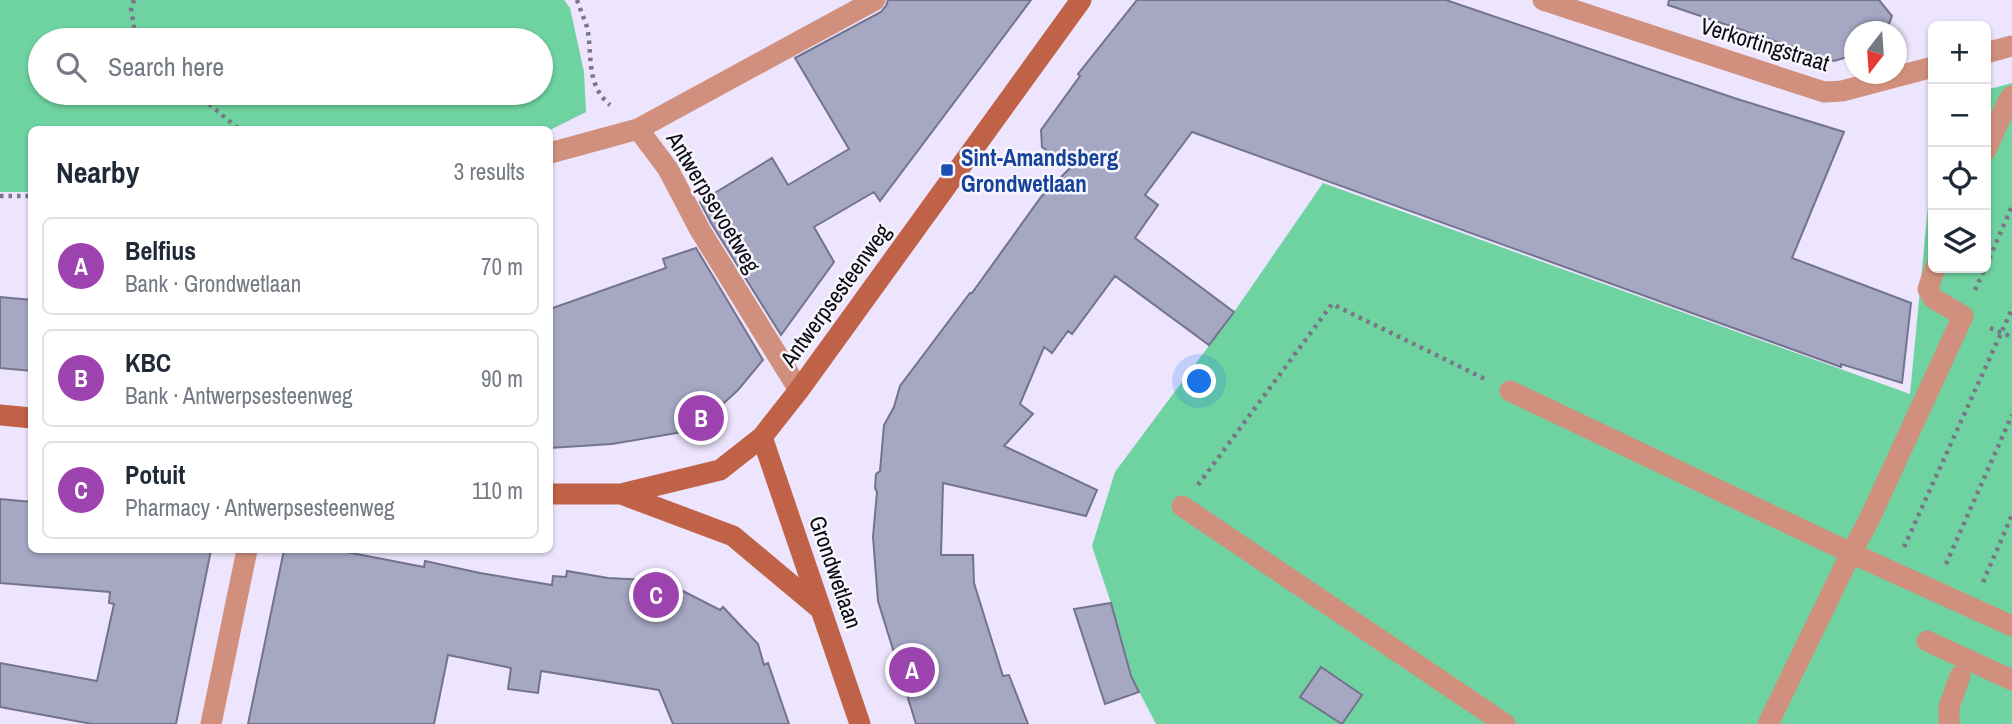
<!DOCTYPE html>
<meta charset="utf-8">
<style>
:root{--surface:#fff;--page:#f6f6f7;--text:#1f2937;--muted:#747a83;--line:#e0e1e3;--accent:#9c43af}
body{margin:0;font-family:"Archivo Narrow",sans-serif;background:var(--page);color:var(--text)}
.controls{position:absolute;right:21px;top:21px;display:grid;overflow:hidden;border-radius:10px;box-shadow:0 2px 5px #0004}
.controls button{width:63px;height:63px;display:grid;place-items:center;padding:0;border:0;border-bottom:2px solid var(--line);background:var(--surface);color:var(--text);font:35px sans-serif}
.compass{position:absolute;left:1844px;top:21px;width:63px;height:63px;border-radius:50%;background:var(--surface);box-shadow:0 2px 5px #0004;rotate:197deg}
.you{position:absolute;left:1200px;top:382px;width:24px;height:24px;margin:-18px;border:5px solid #fff;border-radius:50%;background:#1a73e8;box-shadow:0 0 0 10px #1a73e833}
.badge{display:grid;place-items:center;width:46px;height:46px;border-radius:50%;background:var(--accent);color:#fff;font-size:23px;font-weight:700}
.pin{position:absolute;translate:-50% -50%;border:4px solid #fff;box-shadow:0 2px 7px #0006}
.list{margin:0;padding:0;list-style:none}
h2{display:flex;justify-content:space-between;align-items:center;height:91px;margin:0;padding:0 28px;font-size:30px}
h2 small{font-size:23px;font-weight:400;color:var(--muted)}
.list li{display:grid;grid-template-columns:46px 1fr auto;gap:21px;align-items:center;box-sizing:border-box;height:98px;margin:0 14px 14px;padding:0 14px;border:2px solid var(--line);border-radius:10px}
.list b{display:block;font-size:26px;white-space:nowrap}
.list p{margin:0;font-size:23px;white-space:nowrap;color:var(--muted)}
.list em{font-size:23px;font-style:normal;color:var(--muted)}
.icon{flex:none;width:38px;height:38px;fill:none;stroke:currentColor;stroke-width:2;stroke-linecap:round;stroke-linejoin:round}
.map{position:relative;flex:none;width:2012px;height:724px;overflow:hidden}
.search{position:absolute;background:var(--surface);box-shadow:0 2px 5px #0004;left:28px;top:28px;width:525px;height:77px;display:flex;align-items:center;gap:18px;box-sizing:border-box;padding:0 24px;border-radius:38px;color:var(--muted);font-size:26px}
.panel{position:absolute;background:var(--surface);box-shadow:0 2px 5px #0004;left:28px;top:126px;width:525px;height:427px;border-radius:10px}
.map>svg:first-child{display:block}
.green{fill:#6ed3a0;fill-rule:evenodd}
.building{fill:#a6a7c3;stroke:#73738e;stroke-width:2}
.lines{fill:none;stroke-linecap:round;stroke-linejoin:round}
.path{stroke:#7a7686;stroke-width:4.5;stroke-dasharray:3.5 5;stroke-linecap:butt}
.street{stroke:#d1907d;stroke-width:21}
.secondary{stroke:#c06247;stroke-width:21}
.transit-dot{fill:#1a4fb4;stroke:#f7f6fc;stroke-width:2.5}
.labels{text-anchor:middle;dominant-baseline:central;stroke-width:5;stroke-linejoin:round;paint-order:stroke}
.street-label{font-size:23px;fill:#0d0a14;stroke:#f7f6fc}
.transit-label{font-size:23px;font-weight:bold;fill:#164399;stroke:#f7f6fc;text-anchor:start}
</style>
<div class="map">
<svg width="2012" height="724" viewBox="0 0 2012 724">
<rect width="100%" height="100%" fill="#ece5fd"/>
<!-- green -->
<path class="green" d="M0 0H564L570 8 584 72 586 112 550 130H32L31 192H0ZM40 40H541V93H40Z
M2012 83V724H1156L1131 676 1111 603 1092 546 1115 472 1234 312 1323 183 1910 394 1933 154V268H1986V90Z"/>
<!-- building -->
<path class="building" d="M888 0H1031L880 201 874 192 814 227 834 262 781 335 711 223 700 202 772 158 788 185 849 149 795 58 881 12 886 6Z
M1137 0H1446L1734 98 1844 132 1792 258 1911 303 1902 383 1841 364V367L1192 132 1145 195 1158 205 1135 238 1234 312 1209 345 1115 276 1072 334 1068 331 1052 353 1044 347 1020 404 1033 414 1004 446 1097 490 1086 516 943 483 941 555H973L974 583 987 625 1003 676 1009 675 1028 724H916L878 601 873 537 877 492 875 488 876 474 880 471 884 425 894 407 900 386 970 293H972L1041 197 1070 168 1042 147 1041 130 1080 76 1078 74Z
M1669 0H1879L1892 16 1886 32H1854V55L1834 61 1668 5Z
M696 248 763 360 738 390 724 403 688 431 612 444 550 448V309L666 268 663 259Z
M0 297 32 300V371L0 368Z
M0 499 32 502V550H211L176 724H92L0 707V663L97 681 114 604 109 603 110 592 0 583Z
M284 550H336L424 567 425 561 480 573 552 585 553 576 566 577 567 571 608 578 646 580 677 588 720 610 723 607 758 644 764 665 768 663 789 724H673L659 690 541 671 538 693 508 689 511 668 448 655 434 724H248Z
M1111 603 1131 676 1139 692 1105 704 1074 609Z
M1321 667 1362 695 1342 724 1300 697Z"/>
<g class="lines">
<!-- path -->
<path class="path" d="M134 0 131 8 136 40
M577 0C580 9 584 18 587 27 593 55 585 84 610 105
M196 93 240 130
M0 196H32
M1986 266 2012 206
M1975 290 1985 268
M1990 328 2012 337
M1198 485 1332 304 1487 380
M1904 547 2012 309
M1946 564 2012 415
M1983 582 2012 515"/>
<!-- street -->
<path class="street" d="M1543 0 1824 92 1842 91 1933 67
M1986 53 2012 46
M638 129 668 169 700 230 799 390
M1986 150 2008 101 2012 96
M550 153 638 129 875 0
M1510 391 1851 553 2012 626
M1182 506 1505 724
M1927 641 2012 680
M211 724 247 550
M1768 724 1851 553 1868 522 1963 316 1933 298 1928 289 1935 268
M1949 724V707L1960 676"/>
<!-- secondary -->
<path class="secondary" d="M0 415 32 418
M762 437 860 724
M550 494H621L720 470 762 437 799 390 1081 0
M621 494 733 536 819 608"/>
</g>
<!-- markers -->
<rect class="transit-dot" x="940" y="163" width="14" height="14" rx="3.5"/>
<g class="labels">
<!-- street labels -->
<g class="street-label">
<text transform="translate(1765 44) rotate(17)">Verkortingstraat</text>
<text transform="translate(714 202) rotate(59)">Antwerpsevoetweg</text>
<text transform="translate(835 295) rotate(-54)">Antwerpsesteenweg</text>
<text transform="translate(836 572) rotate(71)">Grondwetlaan</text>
</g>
<!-- transit labels -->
<g class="transit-label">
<text x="961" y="157">Sint-Amandsberg<tspan x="961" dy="26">Grondwetlaan</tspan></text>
</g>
</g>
</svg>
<div class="controls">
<button>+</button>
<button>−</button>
<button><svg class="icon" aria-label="locate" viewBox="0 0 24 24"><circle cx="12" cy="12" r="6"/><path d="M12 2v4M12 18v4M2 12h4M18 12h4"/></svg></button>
<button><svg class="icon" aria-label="layers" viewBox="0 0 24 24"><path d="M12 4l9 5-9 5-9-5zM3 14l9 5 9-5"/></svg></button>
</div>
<svg class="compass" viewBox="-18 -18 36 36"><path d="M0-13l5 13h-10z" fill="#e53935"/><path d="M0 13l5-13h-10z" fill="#747a83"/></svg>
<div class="you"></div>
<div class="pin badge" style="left:912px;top:670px">A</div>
<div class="pin badge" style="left:701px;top:418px">B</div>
<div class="pin badge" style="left:656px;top:595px">C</div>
<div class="search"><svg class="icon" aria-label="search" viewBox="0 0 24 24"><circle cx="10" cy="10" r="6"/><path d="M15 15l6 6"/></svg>Search here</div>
<section class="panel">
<h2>Nearby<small>3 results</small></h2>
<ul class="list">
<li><span class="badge">A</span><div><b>Belfius</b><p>Bank · Grondwetlaan</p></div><em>70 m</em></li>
<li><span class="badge">B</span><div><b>KBC</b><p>Bank · Antwerpsesteenweg</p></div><em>90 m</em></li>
<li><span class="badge">C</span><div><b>Potuit</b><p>Pharmacy · Antwerpsesteenweg</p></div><em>110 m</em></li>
</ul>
</section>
</div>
